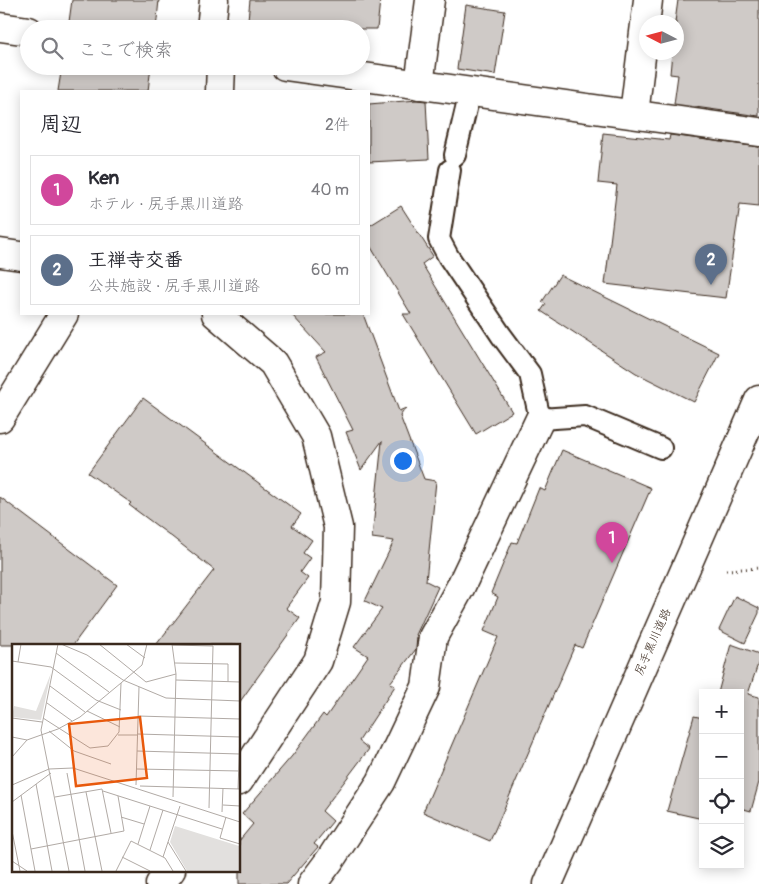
<!DOCTYPE html>
<html lang="ja">
<meta charset="utf-8">
<style>
:root{--surface:#fff;--page:#f2f2f3;--text:#2b2b33;--muted:#7c7c81;--line:#e1e1e2;--accent:#2563eb}
body{margin:0;font-family:Pangolin,"Klee One",sans-serif;background:var(--page);color:var(--text)}
.controls{position:absolute;right:15px;bottom:15px;display:grid;overflow:hidden;border-radius:0px;box-shadow:0 2px 12px #0003}
.controls button{width:45px;height:45px;display:grid;place-items:center;padding:0;border:0;border-bottom:1px solid var(--line);background:var(--surface);color:var(--text);font:25px sans-serif}
.compass{position:absolute;left:639px;top:15px;width:45px;height:45px;border-radius:50%;background:var(--surface);box-shadow:0 2px 12px #0003;rotate:276deg}
.you{position:absolute;left:402px;top:460px;width:18px;height:18px;margin:-12px;border:4px solid #fff;border-radius:50%;background:#1a73e8;box-shadow:0 0 0 8px #1a73e833}
.badge{display:grid;place-items:center;width:32px;height:32px;border-radius:50%;background:var(--accent);color:#fff;font-size:16px;font-weight:700}
.pin{position:absolute;translate:-50% -41px;filter:drop-shadow(0 1px 2px #0008)}
.pin::after{content:'';position:absolute;top:26px;width:18px;height:15px;background:inherit;clip-path:polygon(0 0,100% 0,50% 100%)}
.list{margin:0;padding:0;list-style:none}
h2{display:flex;justify-content:space-between;align-items:center;height:65px;margin:0;padding:0 20px;font-size:21px}
h2 small{font-size:16px;font-weight:400;color:var(--muted)}
.list li{display:grid;grid-template-columns:32px 1fr auto;gap:15px;align-items:center;box-sizing:border-box;height:70px;margin:0 10px 10px;padding:0 10px;border:1px solid var(--line);border-radius:0px}
.list b{display:block;font-size:19px;white-space:nowrap}
.list p{margin:0;font-size:16px;white-space:nowrap;color:var(--muted)}
.list em{font-size:16px;font-style:normal;color:var(--muted)}
.icon{flex:none;width:28px;height:28px;fill:none;stroke:currentColor;stroke-width:2;stroke-linecap:round;stroke-linejoin:round}
.map{position:relative;flex:none;width:759px;height:884px;overflow:hidden}
.search{position:absolute;background:var(--surface);box-shadow:0 2px 12px #0003;left:20px;top:20px;width:350px;height:55px;display:flex;align-items:center;gap:12px;box-sizing:border-box;padding:0 18px;border-radius:28px;color:var(--muted);font-size:19px}
.panel{position:absolute;background:var(--surface);box-shadow:0 2px 12px #0003;left:20px;top:90px;width:350px;height:225px;border-radius:0px}
.map>svg:first-child{display:block}
.building{fill:#cfcac7;stroke:#3b2a1e}
.lines{fill:none;stroke-linecap:round;stroke-linejoin:round}
.lane-casing{stroke:#3b2a1e;stroke-width:24}
.street-casing{stroke:#3b2a1e;stroke-width:31}
.primary-casing{stroke:#3b2a1e;stroke-width:31}
.path{stroke:#3b2a1e;stroke-width:3;stroke-dasharray:1 4;stroke-linecap:butt}
.lane{stroke:#fff;stroke-width:20}
.street{stroke:#fff;stroke-width:28}
.primary{stroke:#fff;stroke-width:28}
.labels{text-anchor:middle;dominant-baseline:central;stroke-width:4;stroke-linejoin:round;paint-order:stroke}
.street-label{font-size:12px;fill:#3b2a1e;stroke:#fff}
.inset-road{fill:none;stroke:#b1aaa5;stroke-width:1}
.view{fill:#e8590c;fill-opacity:0.15;stroke:#e8590c;stroke-width:2.5}
.inset-edge{fill:none;stroke:#3b2a1e;stroke-width:2.5}
</style>
<div class="map">
<svg width="759" height="884" viewBox="0 0 759 884">
<rect width="100%" height="100%" fill="#fff"/>
<filter id="ink" filterUnits="userSpaceOnUse"><feTurbulence type="fractalNoise" baseFrequency=".02" numOctaves="2"/><feDisplacementMap in="SourceGraphic" scale="10" xChannelSelector="R" yChannelSelector="G"/><feConvolveMatrix kernelMatrix="1 2 1 2 8 2 1 2 1" color-interpolation-filters="sRGB"/></filter>
<g filter="url(#ink)">
<!-- building -->
<path class="building" d="M72 0H159L156 29H68Z
M250 0H380L377 29H247Z
M678 0H759V116L674 104 678 75 670 74 672 52H676V22H675Z
M466 5 505 11 495 75 457 69Z
M62 66H151L148 91H58Z
M417 100 426 101 429 159 369 162V104Z
M603 133 669 140 670 135 759 147V206L740 204 726 298 605 284 617 185 598 183Z
M401 206 433 256 422 264 512 412 476 434 403 314H411L369 244V226Z
M560 275 719 353 694 402 636 373 541 311 546 304 542 302Z
M291 314H363L399 411 406 408 400 416 424 479 436 481 426 581 438 587 416 635 417 636 416 649 390 683 395 686 359 741 369 749 322 811 333 821 314 844 318 847 286 884H239V841L253 824 242 814 292 756 323 714 326 717 368 656 354 647 382 609 365 601 394 541 372 538 382 441 361 470 346 432 353 430 316 357 326 352Z
M143 398 301 514 292 526 312 540 303 553 310 558 300 572 308 578 286 608 300 618 239 703V645H156L214 570 172 537 129 505 131 503 88 473Z
M562 450 651 488 582 648 575 645 490 841 423 812 498 637 484 631 498 597 491 593 512 542 517 543 539 488 545 491Z
M0 497 117 585 73 645H0Z
M735 596 759 608V613L745 643 719 630Z
M731 644 759 654V661L748 694 759 697V782L751 811 740 808V693H718Z
M694 716 703 718V819L667 811Z"/>
<g class="lines">
<!-- lane casing -->
<g class="lane-casing">
<path id="lane" d="M455 155 470 92
M450 170 439 239 448 256 501 335 530 374 540 419 585 416 661 448"/>
</g>
<!-- street casing -->
<g class="street-casing">
<path id="street" d="M0 27 29 31
M211 29 214 0
M285 66 759 132
M419 85 430 0
M220 91 221 66
M634 114 648 0
M0 253 21 256
M216 314 273 363 316 436 338 527 336 602 318 661 239 781
M0 418 64 314
M160 884 171 870
M312 884 330 860 381 782 426 687 433 637 460 588 540 419"/>
</g>
<!-- primary casing -->
<g class="primary-casing">
<path id="primary" d="M548 884 759 400"/>
</g>
<!-- path -->
<path class="path" d="M726 570 759 568"/>
<!-- lane -->
<use href="#lane" class="lane"/>
<!-- street -->
<use href="#street" class="street"/>
<!-- primary -->
<use href="#primary" class="primary"/>
</g>
</g>
<g class="labels">
<!-- street labels -->
<g class="street-label">
<text transform="translate(653 642) rotate(-66)">尻手黒川道路</text>
</g>
</g>
<!-- overview -->
<g transform="translate(12 644)">
<rect width="228" height="228" fill="#fff"/>
<path d="M39 29 29 76 0 73 2 62 24 67ZM163 182 227 202V227H175L158 198Z" fill="#e2e0de"/>
<path class="inset-road" d="M46 0 29 86 57 227M49 0 75 11 111 36 154 54 228 57M87 0 134 38 164 30M114 0 133 14M160 0 164 30 161 153M160 1 201 2 197 164M44 9 97 48M0 17 39 23 84 56 109 66M6 18 9 0M163 19 216 20V38M164 36 228 38M38 42 73 68M35 59 60 77M75 67 108 83M126 72 228 75M0 74 30 78M31 74 78 104 96 102 107 88 109 39M37 87 62 107 99 120M126 90 228 93M106 91H126M0 93 15 96M125 107 228 110M0 113 15 96 46 85 68 73 109 39 130 21 135 0M125 125 228 127M55 129 73 227M24 140 40 227M0 141 37 125 61 124 228 178M124 141 127 43M128 142 228 145M226 145 228 89M91 147 210 185M74 148 90 227M9 151 23 227M43 153 90 145 99 189M0 158 39 129M211 161 228 162M210 168 211 144M109 173 132 180M214 173 208 194 228 200M0 187 8 227M156 198 174 227M126 200 138 162M19 205 112 187 106 152M138 206 151 166M110 213 138 227M151 213 168 162M0 217 15 227M104 227 119 197 153 214 161 227"/>
<path class="view" d="M128 73 135 134 64 142 57 80Z"/>
<rect width="228" height="228" class="inset-edge"/>
</g>
</svg>
<div class="controls">
<button>+</button>
<button>−</button>
<button><svg class="icon" aria-label="locate" viewBox="0 0 24 24"><circle cx="12" cy="12" r="6"/><path d="M12 2v4M12 18v4M2 12h4M18 12h4"/></svg></button>
<button><svg class="icon" aria-label="layers" viewBox="0 0 24 24"><path d="M12 4l9 5-9 5-9-5zM3 14l9 5 9-5"/></svg></button>
</div>
<svg class="compass" viewBox="-18 -18 36 36"><path d="M0-13l5 13h-10z" fill="#e53935"/><path d="M0 13l5-13h-10z" fill="#7c7c81"/></svg>
<div class="you"></div>
<div class="pin badge" style="left:612px;top:563px;background:#d1479c">1</div>
<div class="pin badge" style="left:711px;top:285px;background:#5c6f8a">2</div>
<div class="search"><svg class="icon" aria-label="search" viewBox="0 0 24 24"><circle cx="10" cy="10" r="6"/><path d="M15 15l6 6"/></svg>ここで検索</div>
<section class="panel">
<h2>周辺<small>2件</small></h2>
<ul class="list">
<li><span class="badge" style="background:#d1479c">1</span><div><b>Ken</b><p>ホテル · 尻手黒川道路</p></div><em>40 m</em></li>
<li><span class="badge" style="background:#5c6f8a">2</span><div><b>王禅寺交番</b><p>公共施設 · 尻手黒川道路</p></div><em>60 m</em></li>
</ul>
</section>
</div>
